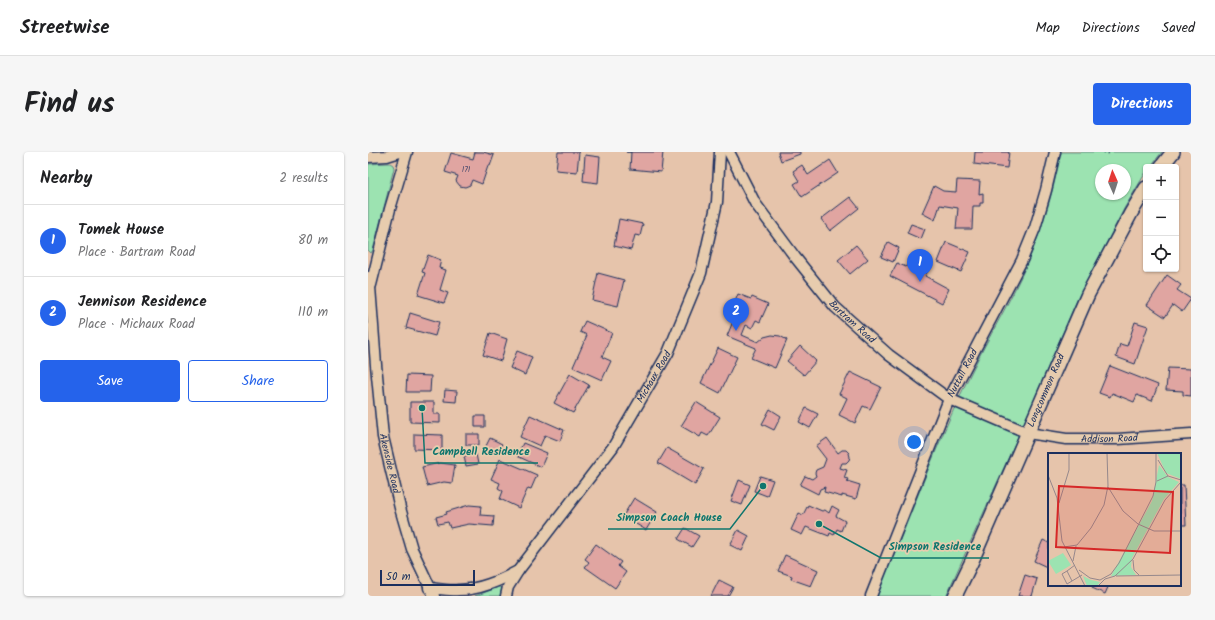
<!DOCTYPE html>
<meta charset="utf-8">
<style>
:root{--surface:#fff;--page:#f6f6f6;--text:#202124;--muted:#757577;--line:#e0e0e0;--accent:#2563eb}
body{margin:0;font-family:Kalam,sans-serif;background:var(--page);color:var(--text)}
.controls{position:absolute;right:12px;top:12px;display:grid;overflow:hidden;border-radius:4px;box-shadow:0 1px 3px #0004}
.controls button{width:36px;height:36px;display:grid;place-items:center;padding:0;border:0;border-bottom:1px solid var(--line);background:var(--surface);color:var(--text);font:20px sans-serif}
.compass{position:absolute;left:727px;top:12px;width:36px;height:36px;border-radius:50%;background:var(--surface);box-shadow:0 1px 3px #0004;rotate:357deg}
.scale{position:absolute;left:12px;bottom:10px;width:95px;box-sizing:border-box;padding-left:4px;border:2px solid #1b2f5e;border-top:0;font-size:11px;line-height:14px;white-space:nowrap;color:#1b2f5e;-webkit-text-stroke:3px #e7ccae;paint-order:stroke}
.you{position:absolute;left:546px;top:290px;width:14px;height:14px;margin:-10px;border:3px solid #fff;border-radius:50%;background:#1a73e8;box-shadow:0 0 0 6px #1a73e833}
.badge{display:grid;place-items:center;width:26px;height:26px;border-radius:50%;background:var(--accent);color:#fff;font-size:13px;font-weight:700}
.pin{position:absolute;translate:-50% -33px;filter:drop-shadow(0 1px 2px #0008)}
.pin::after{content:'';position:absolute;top:21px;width:14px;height:12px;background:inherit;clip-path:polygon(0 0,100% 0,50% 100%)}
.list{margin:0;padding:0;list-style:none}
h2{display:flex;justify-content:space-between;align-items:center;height:52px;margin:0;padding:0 16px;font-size:17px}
h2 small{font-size:13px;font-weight:400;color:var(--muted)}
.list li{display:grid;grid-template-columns:26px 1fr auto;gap:12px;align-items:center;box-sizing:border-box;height:72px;padding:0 16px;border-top:1px solid var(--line)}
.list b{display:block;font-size:15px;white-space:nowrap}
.list p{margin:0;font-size:13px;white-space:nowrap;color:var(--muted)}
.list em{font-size:13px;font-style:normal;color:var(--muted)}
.actions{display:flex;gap:8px;padding:12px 16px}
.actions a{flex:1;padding:9px 0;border:1px solid var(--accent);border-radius:4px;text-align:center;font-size:14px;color:var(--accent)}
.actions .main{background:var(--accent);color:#fff}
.icon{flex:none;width:22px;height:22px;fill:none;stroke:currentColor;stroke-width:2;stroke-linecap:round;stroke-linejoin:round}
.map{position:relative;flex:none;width:823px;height:444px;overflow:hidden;border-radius:4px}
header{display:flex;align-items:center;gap:24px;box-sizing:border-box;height:56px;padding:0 20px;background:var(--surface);border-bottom:1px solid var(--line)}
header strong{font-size:19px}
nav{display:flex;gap:22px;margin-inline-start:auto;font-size:14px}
.intro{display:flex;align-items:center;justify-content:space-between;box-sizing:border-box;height:96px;padding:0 24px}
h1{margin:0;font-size:28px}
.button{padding:10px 18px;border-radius:4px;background:var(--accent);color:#fff;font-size:14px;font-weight:700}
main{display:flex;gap:24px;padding:0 24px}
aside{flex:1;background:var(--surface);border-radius:4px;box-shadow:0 1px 3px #0004}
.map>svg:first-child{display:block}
.green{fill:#9ce3b1;stroke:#5c8988;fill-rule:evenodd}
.building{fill:#e0a5a1;stroke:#1b2f5e}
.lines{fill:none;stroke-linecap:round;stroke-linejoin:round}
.minor-casing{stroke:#1b2f5e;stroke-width:13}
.tertiary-casing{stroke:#1b2f5e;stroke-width:16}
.path{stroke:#1b2f5e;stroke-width:2.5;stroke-dasharray:1 3;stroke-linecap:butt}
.minor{stroke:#e7ccae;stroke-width:10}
.tertiary{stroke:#e7ccae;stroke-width:13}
.labels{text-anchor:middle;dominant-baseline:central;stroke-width:3.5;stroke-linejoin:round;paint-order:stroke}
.number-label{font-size:8px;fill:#4c4c6f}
.street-label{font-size:10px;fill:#1b2f5e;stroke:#e7ccae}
.inset-road{fill:none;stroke:#95888c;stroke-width:1}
.view{fill:#d62828;fill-opacity:0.15;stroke:#d62828;stroke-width:2}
.inset-edge{fill:none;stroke:#1b2f5e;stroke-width:2}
.leader{fill:none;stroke:#0f766e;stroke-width:1.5}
.callout-dot{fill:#0f766e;stroke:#e7ccae;stroke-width:1.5}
.callout-label{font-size:11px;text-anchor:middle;font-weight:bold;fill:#0f766e;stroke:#e7ccae;stroke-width:3.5;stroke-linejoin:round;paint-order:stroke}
</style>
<header>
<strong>Streetwise</strong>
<nav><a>Map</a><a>Directions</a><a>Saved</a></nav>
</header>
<div class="intro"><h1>Find us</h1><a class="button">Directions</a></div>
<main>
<aside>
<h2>Nearby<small>2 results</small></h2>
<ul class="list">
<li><span class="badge">1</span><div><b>Tomek House</b><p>Place · Bartram Road</p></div><em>80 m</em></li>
<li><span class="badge">2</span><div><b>Jennison Residence</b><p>Place · Michaux Road</p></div><em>110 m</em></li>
</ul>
<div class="actions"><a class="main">Save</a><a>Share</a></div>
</aside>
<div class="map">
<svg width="823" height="444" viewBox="0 0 823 444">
<rect width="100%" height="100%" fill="#e6c4ab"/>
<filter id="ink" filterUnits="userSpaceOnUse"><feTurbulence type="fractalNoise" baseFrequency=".025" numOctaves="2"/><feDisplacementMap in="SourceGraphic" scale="8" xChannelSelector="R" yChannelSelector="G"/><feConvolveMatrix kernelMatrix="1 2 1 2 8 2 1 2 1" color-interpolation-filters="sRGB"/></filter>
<g filter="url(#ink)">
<!-- green -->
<path class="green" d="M693 0H794L782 15H778V20L757 55 709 148 657 269 578 444H508C540 373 565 299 599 229 614 197 633 166 648 135 670 92 684 47 693 0ZM733 18H757V42H733Z
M22 11 25 13 26 16 5 98 3 101 0 98V12Z
M131 435 134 436 132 444H107Z"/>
<!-- building -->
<path class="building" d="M107 0H115L126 3 122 14H120L114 32 104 28 102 33 97 35 92 34 88 29 90 24 77 20 83 1 105 7Z
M190 0H211L209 20 188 18Z
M258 0H295L293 20 262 17 263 0Z
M410 0H432V2L413 9Z
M607 0H641L639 16 606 12Z
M217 3 232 5 230 31 215 29Z
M462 8 470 21 434 45 426 32 431 29 425 19 434 13 440 23Z
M589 28 612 29 611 42 615 41V51H612V54H605L604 77H588L590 56 572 53 567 68 554 61 566 34 575 39 588 40Z
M482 45 491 56 462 79 453 67Z
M251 67 275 72 272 84 267 83 263 98 246 94Z
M543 72 557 77 553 87 539 81Z
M520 90 531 96 525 110 513 105Z
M578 90 602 100 593 120 570 110Z
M488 93 500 107 482 122 470 108Z
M60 103 73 108 71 116 78 118 72 138 80 141 76 151 50 143 57 121 54 120Z
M542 107 561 117 557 124 581 137 574 151 522 124 529 111 538 115Z
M230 121 256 128 250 154 224 148Z
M799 123 813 133 809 138 823 147 814 160 805 153 797 165 779 153Z
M370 142 383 147 384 145 400 152 392 170 388 168 384 176 378 173 374 183 390 190 396 185 404 183 412 184 419 188 407 216 383 206 388 196 359 184 366 167 361 165Z
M42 161 71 170 67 184 38 176Z
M217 169 244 181 234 205 243 209 234 228 205 215 219 183 212 180Z
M767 170 780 174 767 212 748 205 752 192 759 194Z
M122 181 139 187 133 209 115 203Z
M432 194 448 209 436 223 419 209Z
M350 196 369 205 352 241 333 231Z
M149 199 164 205 157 223 142 216Z
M742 214 790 233 784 249 769 243 766 250 744 241 742 245 731 241Z
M800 216 823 217V244L815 243V239L798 238Z
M482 220 513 235 502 257 495 254 487 271 471 263 479 246 471 242Z
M202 222 221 233 205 261 186 251Z
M39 223 63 224 62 240H38Z
M77 238 89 239 88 250 76 249Z
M42 250H66V262H72V271L42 270Z
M328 250 352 265 340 284 334 281 332 285 313 274Z
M438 256 450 262 442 276 431 270Z
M402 257 413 264 406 278 394 272Z
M162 263 196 278 192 289 177 283 172 294 152 285Z
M107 264H117V275H107Z
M46 282 74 283V298L46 297Z
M98 282H111V293H98Z
M122 286 134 292 128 302 117 296Z
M459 286 470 301 474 298H478L481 301 482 305 481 308 478 311H474L472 316 479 318 476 326 480 327 479 329 492 333 488 347 474 343V345L456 340 457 335 452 337 450 342 432 333 437 324 444 327 448 324 447 321 448 318 455 315 458 307 448 294Z
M155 291 179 301 173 315 149 304Z
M299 296 336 317 327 333 290 311Z
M108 302 110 312 98 314 96 304Z
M132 307 169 323 163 337 160 336 151 356 132 347 135 339 130 336 132 331 123 327Z
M72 311 87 313 84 331 76 330 59 334 54 315Z
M392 324 405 328 399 344 386 339Z
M371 328 382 333 374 353 363 349Z
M812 333H816L818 373H812Z
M266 346 289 360 278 378 255 364Z
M101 353 113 354 112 363 126 364 125 374 101 372 82 376 80 370 70 372 68 365 79 362 78 360Z
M440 353 454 359 457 358 461 361 464 354 471 358 468 364 477 369 473 379 469 377 466 383 462 381 461 384 438 375 434 383 423 378 431 361 435 363Z
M317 376 331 384 324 395 310 387Z
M370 378 381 384 374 399 362 393Z
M675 388 681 391V416L666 409Z
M228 392 253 410 250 414 258 420 247 436 217 415 221 410 217 407Z
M417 403 450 418 443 434 423 427 424 424 410 419Z
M657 423 669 427 664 444H650Z
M351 428 365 435 360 444H343Z
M726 433H741L737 442 724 436Z"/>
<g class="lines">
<!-- minor casing -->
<g class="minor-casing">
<g id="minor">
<path id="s1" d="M361 0 387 51 427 105 467 155 521 203 581 247 660 281 698 287H750L823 282"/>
<path d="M0 5 19 4 32 0"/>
<path id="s2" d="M0 125 2 135 8 213 15 285 32 356 44 397 66 444"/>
<path d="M3 133 22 57 39 0"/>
<path id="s3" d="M61 436C71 437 81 439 90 438 111 438 131 429 150 419L245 295 300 201 333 121 349 50 352 0"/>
<path d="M138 444 140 435 150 419"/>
<path id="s4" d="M503 444 581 247 654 108 667 76 678 38 687 0"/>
</g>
</g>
<!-- tertiary casing -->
<g class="tertiary-casing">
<g id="tertiary">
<path d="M793 15 805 0"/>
<path id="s5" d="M587 444 603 411 720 142 763 61 778 36"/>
</g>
</g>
<!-- path -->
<path class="path" d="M736 0 743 2"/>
<!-- minor -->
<use href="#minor" class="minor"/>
<!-- tertiary -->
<use href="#tertiary" class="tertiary"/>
</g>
</g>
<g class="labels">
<!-- number labels -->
<g class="number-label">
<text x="98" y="17">171</text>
</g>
<!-- street labels -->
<g class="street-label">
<text stroke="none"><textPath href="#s1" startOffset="211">Bartram Road</textPath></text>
<text stroke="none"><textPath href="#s4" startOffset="241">Nuttall Road</textPath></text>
<text stroke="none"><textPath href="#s3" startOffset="330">Michaux Road</textPath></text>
<text stroke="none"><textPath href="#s5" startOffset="225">Longcommon Road</textPath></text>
<text stroke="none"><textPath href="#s1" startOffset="503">Addison Road</textPath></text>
<text stroke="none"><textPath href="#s2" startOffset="188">Akenside Road</textPath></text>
</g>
</g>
<!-- overview -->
<g transform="translate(680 301)">
<rect width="133" height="133" fill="#e6c4ab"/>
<path d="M109 0H133V26L118 20ZM111 12 120 24 131 29 116 46 84 105 83 114 88 122 63 123 104 48ZM15 100 23 112 8 121 0 108ZM35 123 43 127 52 129 49 133H39Z" fill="#9ce3b1"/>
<path class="inset-road" d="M110 7 120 23 133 27M0 22 9 45 14 88 37 133M109 28 120 23M60 34 75 58 90 71 106 78H133M11 50 21 17V0M16 94 29 92 43 75 56 52 60 33 59 0M85 107 86 117 91 122M25 108 28 93M31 117 42 125 52 127 63 121 71 110 105 43 108 29V0M19 118 14 121 19 131 34 122M68 123 133 122M24 128 19 118 27 112M50 133 57 126 67 123 85 106 117 47 133 29"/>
<path class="view" d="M11 33 125 39 122 100 8 94Z"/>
<rect width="133" height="133" class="inset-edge"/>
</g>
<!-- callouts -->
<path class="leader" d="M54 256L57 311H170M395 334L362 377H240M451 372L513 406H621"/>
<g class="callout-dot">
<circle cx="54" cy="256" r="4"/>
<circle cx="395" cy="334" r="4"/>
<circle cx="451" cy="372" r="4"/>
</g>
<g class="callout-label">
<text x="113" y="303">Campbell Residence</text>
<text x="301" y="369">Simpson Coach House</text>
<text x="567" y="398">Simpson Residence</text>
</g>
</svg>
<div class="controls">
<button>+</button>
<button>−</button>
<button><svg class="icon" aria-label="locate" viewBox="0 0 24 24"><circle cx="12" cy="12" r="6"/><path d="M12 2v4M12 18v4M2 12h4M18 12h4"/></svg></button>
</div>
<svg class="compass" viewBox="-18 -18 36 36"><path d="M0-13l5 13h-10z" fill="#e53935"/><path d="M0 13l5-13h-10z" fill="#757577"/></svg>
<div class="scale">50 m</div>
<div class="you"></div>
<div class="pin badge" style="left:552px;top:130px">1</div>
<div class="pin badge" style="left:368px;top:179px">2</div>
</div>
</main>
